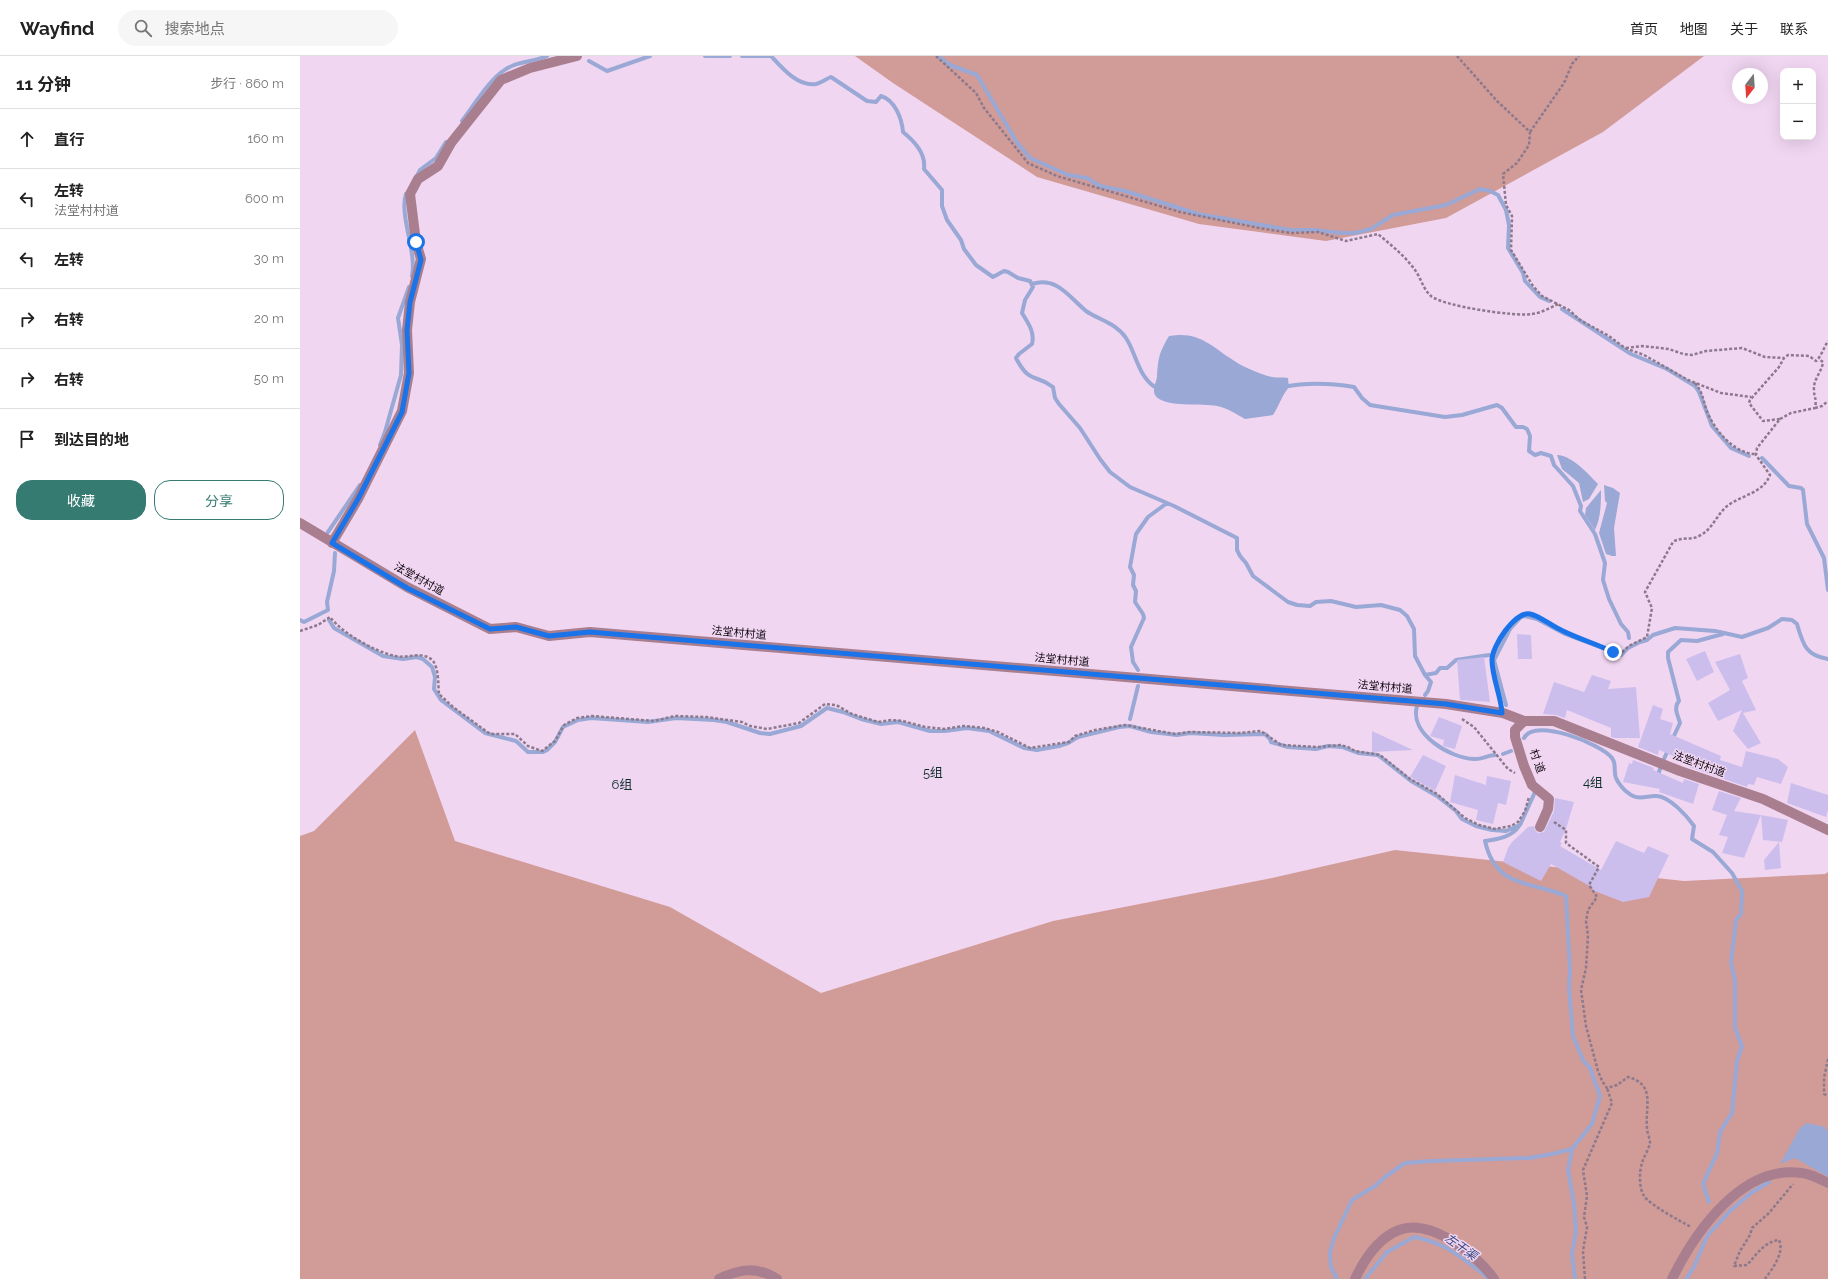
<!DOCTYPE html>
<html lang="zh">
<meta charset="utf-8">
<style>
:root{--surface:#fff;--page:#f6f6f6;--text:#222;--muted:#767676;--line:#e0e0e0;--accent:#357b72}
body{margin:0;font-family:Raleway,"Noto Sans SC",sans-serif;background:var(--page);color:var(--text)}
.controls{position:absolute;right:12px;top:12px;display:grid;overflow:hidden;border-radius:8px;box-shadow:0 4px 16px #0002}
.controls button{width:36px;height:36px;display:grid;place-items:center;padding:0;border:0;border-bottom:1px solid var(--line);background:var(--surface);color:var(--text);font:20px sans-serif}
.compass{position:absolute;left:1432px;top:12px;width:36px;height:36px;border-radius:50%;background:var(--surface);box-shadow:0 4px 16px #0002;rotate:197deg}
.stop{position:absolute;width:12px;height:12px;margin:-9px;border:3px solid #1a73e8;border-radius:50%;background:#fff}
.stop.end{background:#1a73e8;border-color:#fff;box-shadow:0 1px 4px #0008}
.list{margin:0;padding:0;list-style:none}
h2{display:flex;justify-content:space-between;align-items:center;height:52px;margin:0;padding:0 16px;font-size:17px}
h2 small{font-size:13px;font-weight:400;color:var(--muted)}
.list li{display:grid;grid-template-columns:26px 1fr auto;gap:12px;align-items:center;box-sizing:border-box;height:60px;padding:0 16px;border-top:1px solid var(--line)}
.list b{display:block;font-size:15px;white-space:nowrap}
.list p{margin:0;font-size:13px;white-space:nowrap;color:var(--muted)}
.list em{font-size:13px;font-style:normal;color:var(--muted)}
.actions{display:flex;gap:8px;padding:12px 16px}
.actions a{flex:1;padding:9px 0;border:1px solid var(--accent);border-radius:16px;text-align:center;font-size:14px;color:var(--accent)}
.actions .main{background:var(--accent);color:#fff}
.icon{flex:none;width:22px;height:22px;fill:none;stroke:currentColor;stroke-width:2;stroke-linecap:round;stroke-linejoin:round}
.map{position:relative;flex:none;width:1528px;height:1223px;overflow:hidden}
header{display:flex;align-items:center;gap:24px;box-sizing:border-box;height:56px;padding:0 20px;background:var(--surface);border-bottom:1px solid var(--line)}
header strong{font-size:19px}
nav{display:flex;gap:22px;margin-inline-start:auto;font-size:14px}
.search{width:280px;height:36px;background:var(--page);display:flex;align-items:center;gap:10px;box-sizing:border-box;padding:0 14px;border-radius:22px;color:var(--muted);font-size:15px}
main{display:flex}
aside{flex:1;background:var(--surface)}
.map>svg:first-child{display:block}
.forest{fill:#d19b98}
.water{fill:#99a8d4}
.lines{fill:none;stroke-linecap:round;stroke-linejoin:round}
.stream{stroke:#99a8d4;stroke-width:4}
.building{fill:#cbbeed}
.path{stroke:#8c798c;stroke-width:2.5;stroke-dasharray:3 2;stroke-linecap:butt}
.minor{stroke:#a97f8f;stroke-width:10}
.route{stroke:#1a73e8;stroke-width:5}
.labels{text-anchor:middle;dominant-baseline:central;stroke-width:3;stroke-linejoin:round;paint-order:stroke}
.street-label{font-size:11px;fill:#120912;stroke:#f1d6f2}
.water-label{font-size:12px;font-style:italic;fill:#384981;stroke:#f1d6f2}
.quarter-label{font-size:13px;fill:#0d2f2b;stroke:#f1d6f2}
</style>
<header>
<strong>Wayfind</strong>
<div class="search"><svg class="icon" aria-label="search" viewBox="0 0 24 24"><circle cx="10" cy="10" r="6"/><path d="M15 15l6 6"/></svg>搜索地点</div>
<nav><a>首页</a><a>地图</a><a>关于</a><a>联系</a></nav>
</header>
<main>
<aside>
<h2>11 分钟<small>步行 · 860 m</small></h2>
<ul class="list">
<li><svg class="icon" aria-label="ahead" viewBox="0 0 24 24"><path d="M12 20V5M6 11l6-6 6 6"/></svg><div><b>直行</b></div><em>160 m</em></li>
<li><svg class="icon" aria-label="left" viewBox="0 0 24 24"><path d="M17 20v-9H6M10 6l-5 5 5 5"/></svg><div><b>左转</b><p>法堂村村道</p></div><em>600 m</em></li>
<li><svg class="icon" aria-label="left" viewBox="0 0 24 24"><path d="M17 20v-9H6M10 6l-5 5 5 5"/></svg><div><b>左转</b></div><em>30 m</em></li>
<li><svg class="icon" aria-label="right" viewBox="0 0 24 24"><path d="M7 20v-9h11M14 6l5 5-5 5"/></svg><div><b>右转</b></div><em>20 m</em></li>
<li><svg class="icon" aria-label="right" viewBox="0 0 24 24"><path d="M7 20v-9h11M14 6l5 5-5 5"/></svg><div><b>右转</b></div><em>50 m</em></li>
<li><svg class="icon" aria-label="arrive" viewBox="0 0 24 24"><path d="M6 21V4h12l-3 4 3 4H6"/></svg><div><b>到达目的地</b></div></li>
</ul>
<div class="actions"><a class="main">收藏</a><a>分享</a></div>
</aside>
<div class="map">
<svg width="1528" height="1223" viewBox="0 0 1528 1223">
<rect width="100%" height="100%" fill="#f1d6f2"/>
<!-- forest -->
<path class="forest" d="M555 0H1404L1303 76 1146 162 1026 185 899 168 737 121 593 27Z
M115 674 155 785 370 851 521 937 753 865 972 822 1095 794 1384 825 1525 818 1528 816V1223H0V780L14 775Z"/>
<!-- water -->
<path class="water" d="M878 279C902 278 914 292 933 304 941 310 962 319 972 321 977 322 983 321 988 322L989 331C982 339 979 350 973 359L945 363C936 358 928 352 917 350 904 347 862 352 855 339 852 333 856 327 857 321 858 302 859 297 869 280Z
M1257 399C1273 400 1287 417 1298 428L1289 443 1283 446 1279 427 1262 413Z
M1304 429 1313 432 1320 437 1314 472 1316 500H1312L1306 498 1299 477 1307 447 1305 445Z
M1301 434C1301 446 1301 462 1295 474L1285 459 1286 452Z
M1507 1067 1525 1071 1528 1076V1121L1495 1102 1480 1108 1500 1072Z"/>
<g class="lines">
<!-- stream -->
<path class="stream" d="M405 0H430
M442 0H471C482 12 498 31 516 28 521 27 526 23 531 21L567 45 576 46 581 40C595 44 602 63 603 76 614 85 626 97 624 113L642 134V150L647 164 661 184 664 193 676 209 693 221 704 215 708 216 718 222 730 225 733 231 725 244 722 257C728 267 735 276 732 288L719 298 716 302C730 329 735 317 753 331L755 342 759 348 780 372 800 403 810 416 830 431 874 450 937 482V494L940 500 946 507 953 520 988 546 997 549 1010 550 1016 546 1031 545 1056 551 1081 549 1100 554 1107 560 1114 573 1115 600 1125 619 1136 617 1140 612H1147L1156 604 1189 599
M638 0 650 9 677 19 716 85 730 102 768 119 787 122 800 130 825 135 898 158 990 174H1014L1041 177H1055L1071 173 1093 159 1146 149 1180 133 1190 135 1198 139 1206 154 1209 169 1208 192 1223 217 1225 225 1240 241 1249 245
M289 5 307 15 350 0
M162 65C177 46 191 18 214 9 225 5 236 5 247 0
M117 120 120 114 136 102 146 86
M106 138C99 159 117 196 112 220
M732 228C757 220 769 241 786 255 799 264 816 267 826 282 836 297 838 320 855 331
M1262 253 1331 298 1367 313 1395 330 1399 336 1412 370 1431 392 1449 400
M984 331C1008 326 1030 327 1054 331L1062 342 1070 349 1145 361 1162 359 1197 349 1202 352 1216 371H1223L1227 373 1230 380 1229 395 1235 399 1241 397 1251 400 1254 409 1273 430 1281 450 1280 455 1295 478 1305 507 1303 524 1309 543 1321 568 1328 576 1329 582
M80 389 85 376 101 319 102 289 98 262 109 231
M1462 402 1489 430 1501 432 1503 434 1507 468 1524 502 1528 534
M28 476 60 429
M0 564 4 566 28 554 27 546 34 515 35 497
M29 564 34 572 83 600 103 603 117 601 123 603 132 611 135 621 134 633 141 644 185 677 216 685 228 696H243L247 694 255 686 263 671 278 664 291 662 348 666 376 662 414 664 427 666 460 677 470 678 501 670 527 652 543 656 561 663 581 668 598 666 630 675H645L667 672 689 675 724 692 737 694 759 690 768 687 778 681 819 671 830 670 851 676 877 679 890 677 924 679 965 678 970 683 971 686 988 691 1016 693 1028 690 1042 691 1058 697 1078 699 1111 725 1137 740 1156 755 1162 763 1176 770 1192 774 1206 775 1220 769 1235 736
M838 614 833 606 831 591 844 562 843 558 835 546 836 535 833 529 834 519 830 511 836 478 848 461 867 447
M1125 639 1128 635 1131 626 1125 619
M1206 649 1194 604 1210 573 1221 561 1225 560 1237 563 1265 578 1321 599 1328 592 1340 586 1347 584 1353 579 1375 572 1415 575 1442 581 1468 572 1482 563 1492 564 1497 568C1503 588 1505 599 1528 603
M1117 650C1109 678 1150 702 1174 703 1181 704 1188 699 1195 699
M830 663 838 630
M1224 682C1235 661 1301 688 1312 702 1316 707 1314 711 1315 717 1315 725 1325 736 1333 740 1341 744 1349 739 1357 740 1370 741 1387 760 1394 770L1392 783 1413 796 1432 817 1442 835 1441 858 1436 864 1431 906 1435 925V972L1442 990 1437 1005 1432 1057 1420 1076 1417 1097 1403 1128 1409 1146
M1372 684 1380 667C1378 659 1373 652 1379 645L1368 602V596L1381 584 1397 585 1423 578
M1203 698 1211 695
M1363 705 1369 692
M1357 722 1361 710
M1272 1093 1268 1114 1274 1148 1276 1176 1272 1197 1275 1223
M1037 1223 1031 1211 1030 1197 1034 1182 1052 1144 1075 1130 1085 1121 1105 1107 1132 1105 1229 1102 1252 1098 1272 1093 1292 1068 1300 1040 1290 1012 1283 1004 1273 980 1269 931 1270 915 1266 840C1229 824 1196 833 1185 785 1198 783 1212 781 1219 770
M1065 1223 1087 1196 1114 1181C1147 1187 1160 1201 1186 1220L1187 1223
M1386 1223 1394 1211 1407 1180 1430 1155 1451 1137 1469 1126"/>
</g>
<!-- building -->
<path class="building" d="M1217 578 1231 579 1232 603H1218Z
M1405 595 1414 616 1397 625 1386 603Z
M1440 598 1448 622 1442 625 1456 654 1443 657 1461 687 1448 693 1433 675 1442 654 1418 665 1408 647 1430 634 1415 606Z
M1184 601 1190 646 1160 644 1157 604Z
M1292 619 1311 625 1308 633 1336 631 1340 682H1315L1311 681V672L1267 654 1265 662 1256 659 1243 658 1254 626 1284 636Z
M1353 649 1363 653 1360 663 1373 667 1370 678 1421 700 1420 704 1442 711 1446 695 1478 703 1488 711 1481 728 1457 721 1454 729 1448 728 1447 731 1389 711 1390 707 1359 694 1358 699 1338 691Z
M1139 661 1162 670 1155 693 1143 690 1144 684 1130 680Z
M1072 675 1113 694 1072 696Z
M1123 699 1146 710 1135 735 1110 721Z
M1333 704 1354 712 1353 714 1383 727 1384 723 1399 728 1393 748 1359 736 1360 733 1323 726 1329 707 1332 708Z
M1155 719 1186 729 1187 720 1211 725 1206 749 1198 747 1193 768 1176 764 1178 754 1150 746Z
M1491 727 1528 739V754L1526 761 1487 747Z
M1419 735 1441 742 1434 755 1461 759 1444 802 1422 797 1428 781 1419 779 1427 759 1412 754Z
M1255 742 1274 746 1266 773 1260 786 1262 787 1260 790 1301 814 1316 785 1344 797 1348 790 1369 799 1349 841 1323 846 1292 834 1293 832 1251 808 1241 825 1203 806 1208 792 1212 786 1228 771 1234 770 1235 774 1238 777 1244 776 1254 755Z
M1461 759 1488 764 1482 786 1463 784Z
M1479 786 1481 812 1465 814 1464 804Z"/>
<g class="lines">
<!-- path -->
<path class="path" d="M636 0 676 37 684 52 728 107 757 120 880 156 959 172 991 177 1018 176 1046 185 1078 178C1091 189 1105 200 1115 214 1121 222 1123 233 1131 240 1142 250 1216 261 1232 258 1241 257 1250 252 1258 248
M1157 0 1197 45 1230 76 1229 89 1217 107 1203 118 1206 149 1212 160 1211 194 1233 230 1242 240 1269 254 1280 264 1309 280 1325 292 1344 299 1388 324 1421 337 1451 341
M1230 76 1264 27 1272 8 1279 0
M1326 292 1342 290 1369 293 1383 298 1392 299 1406 295 1442 292 1465 301 1484 302
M1395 327C1402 335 1403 343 1406 353 1413 372 1433 398 1456 398
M1515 352 1522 350 1528 345
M1480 363 1491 357 1515 352C1517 342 1514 342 1514 334 1513 323 1522 316 1523 306L1519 303
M0 575 18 569 30 561C43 578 74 595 95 600 107 603 123 594 133 605 139 613 138 629 139 638L153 651 190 678H215L228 690 242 695 255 685 264 669 277 662 292 660 354 665 375 660 406 661 442 666 450 670 467 673 499 667 525 648 536 649 552 658 578 666 591 664 603 665 625 671 644 673 664 670 684 672 698 676 730 692 769 686 775 680 795 674 825 669 875 678 890 676 941 677 961 675 981 689 1018 691 1040 689 1048 691 1055 695 1080 699 1110 723 1137 738 1165 762 1179 769 1195 773 1211 770 1218 766 1225 755 1229 741
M1201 647 1192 605 1193 595 1209 570 1221 558H1229L1236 560 1269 578 1320 598 1329 590 1347 581 1352 552 1345 536 1373 486C1382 480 1390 485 1399 480 1412 474 1416 460 1426 451 1440 439 1463 438 1470 419L1456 399 1457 392 1480 363 1463 365 1449 347 1450 344 1479 311 1484 302 1488 299 1509 300 1516 305C1521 301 1524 291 1528 285
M1162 663 1174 671 1208 713 1215 717
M1254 766 1266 774V787L1299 811 1289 829 1297 841 1288 854 1286 865 1288 879 1286 912 1281 934 1286 970 1298 1015 1302 1025 1307 1032 1317 1029 1328 1021C1356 1029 1345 1049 1347 1072 1347 1077 1350 1082 1350 1087 1349 1093 1344 1100 1342 1107 1339 1116 1339 1132 1344 1140 1350 1149 1380 1165 1391 1171
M1528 1003 1524 1022V1038L1528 1040
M1285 1223 1283 1195 1287 1171 1284 1161 1287 1140 1283 1114 1312 1047 1307 1032
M1465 1223C1472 1213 1485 1197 1479 1184 1464 1186 1457 1198 1447 1209L1434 1210 1440 1195 1450 1179 1452 1172 1469 1157 1493 1128"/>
<!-- minor -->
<path class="minor" d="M0 467 107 531 190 573 216 571 249 580 290 576 1146 648 1203 657 1224 665H1254L1380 715 1463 743 1528 774
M32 487 58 443 102 355 109 317 107 274 110 246 121 203 116 186 110 138 118 123 138 110 151 87 201 24 230 12 277 0
M1224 665 1215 674V681L1224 710 1232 729 1249 743 1248 753 1240 771
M419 1223C439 1213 457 1210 477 1223
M1055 1223C1064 1204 1078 1182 1099 1174 1131 1162 1177 1199 1194 1223
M1372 1223C1395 1176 1442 1108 1502 1117 1511 1118 1520 1123 1528 1127"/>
</g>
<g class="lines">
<!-- route -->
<path class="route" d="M116 186 121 204 110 246 107 274 109 317 102 356 58 443 32 487 107 532 190 573 216 571 249 580 290 576 1146 648 1202 657C1201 640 1192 621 1192 604 1192 590 1215 555 1230 558 1240 560 1253 571 1263 575 1279 583 1297 588 1313 596"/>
</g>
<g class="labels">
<!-- street labels -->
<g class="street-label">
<text transform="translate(119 523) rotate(29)">法堂村村道</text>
<text transform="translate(439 577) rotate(5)">法堂村村道</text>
<text transform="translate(762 604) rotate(5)">法堂村村道</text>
<text transform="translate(1085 631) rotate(5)">法堂村村道</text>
<text transform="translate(1237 705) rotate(71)">村 道</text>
<text transform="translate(1399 708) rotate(20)">法堂村村道</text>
</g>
<!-- water labels -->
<g class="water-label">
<text transform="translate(1161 1191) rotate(35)">左干渠</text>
</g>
<!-- quarter labels -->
<g class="quarter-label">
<text x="633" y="716">5组</text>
<text x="1293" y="726">4组</text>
<text x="322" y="728">6组</text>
</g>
</g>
</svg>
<div class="controls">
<button>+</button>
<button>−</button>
</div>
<svg class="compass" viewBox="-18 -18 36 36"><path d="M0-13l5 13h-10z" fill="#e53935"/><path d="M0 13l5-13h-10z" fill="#767676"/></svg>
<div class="stop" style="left:116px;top:186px"></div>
<div class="stop end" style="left:1313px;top:596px"></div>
</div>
</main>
